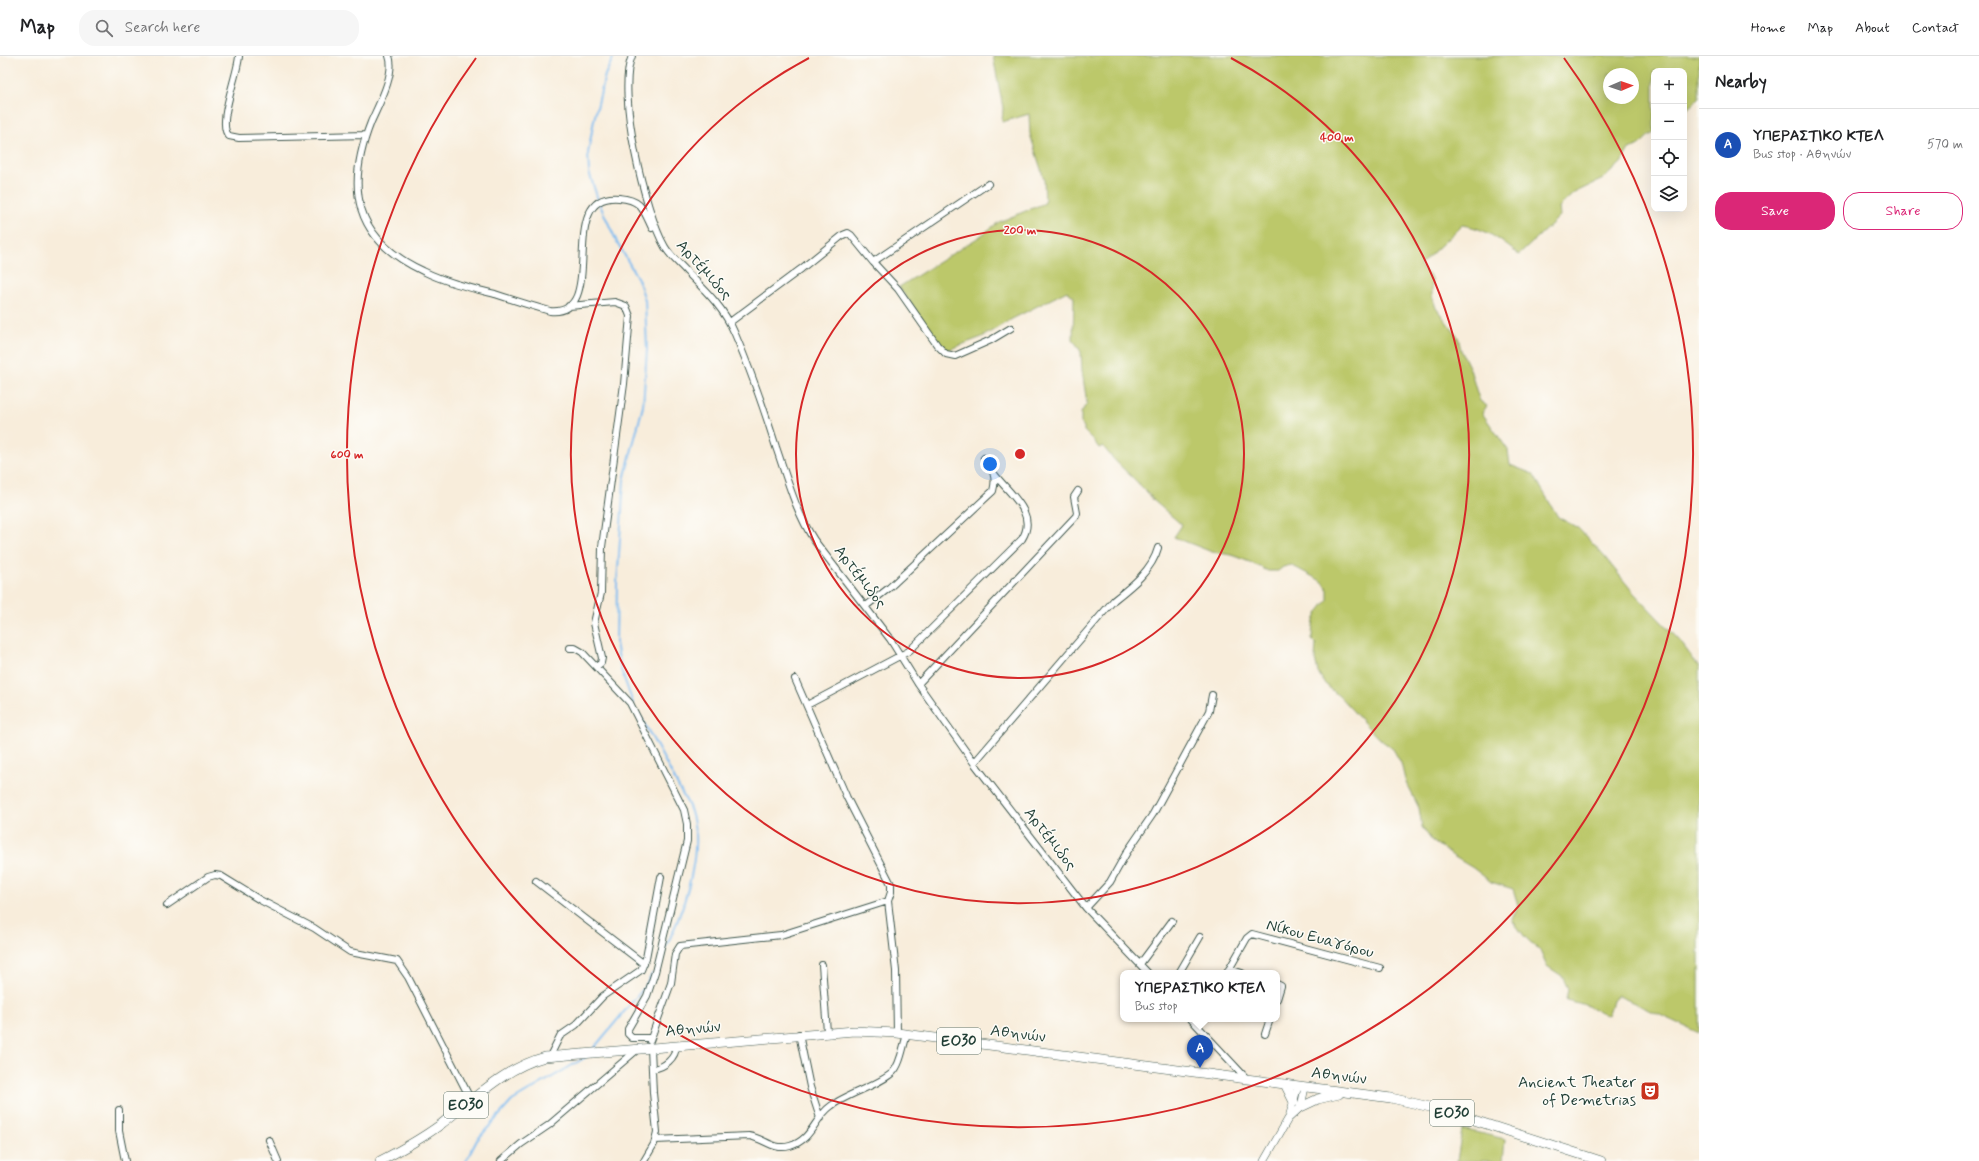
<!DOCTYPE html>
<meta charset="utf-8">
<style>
:root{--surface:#fff;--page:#f6f6f6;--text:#202124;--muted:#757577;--line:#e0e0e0;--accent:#db2777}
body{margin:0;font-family:Mynerve,sans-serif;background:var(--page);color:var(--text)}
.controls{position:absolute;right:12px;top:12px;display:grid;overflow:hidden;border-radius:8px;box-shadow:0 4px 16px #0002}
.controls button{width:36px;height:36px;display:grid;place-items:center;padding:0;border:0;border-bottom:1px solid var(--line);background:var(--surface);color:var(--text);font:20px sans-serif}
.compass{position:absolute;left:1603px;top:12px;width:36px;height:36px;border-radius:50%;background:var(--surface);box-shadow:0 4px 16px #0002;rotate:88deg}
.you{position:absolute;left:990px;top:408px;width:14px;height:14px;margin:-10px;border:3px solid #fff;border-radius:50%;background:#1a73e8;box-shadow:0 0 0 6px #1a73e833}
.badge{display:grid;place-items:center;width:26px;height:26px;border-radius:50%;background:var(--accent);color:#fff;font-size:13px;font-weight:700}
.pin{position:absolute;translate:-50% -33px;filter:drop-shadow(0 1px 2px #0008)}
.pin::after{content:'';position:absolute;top:21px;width:14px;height:12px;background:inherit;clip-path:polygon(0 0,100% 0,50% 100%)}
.popup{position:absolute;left:1120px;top:914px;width:160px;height:52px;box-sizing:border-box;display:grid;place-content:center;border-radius:8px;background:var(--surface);filter:drop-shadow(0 1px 3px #0005);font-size:13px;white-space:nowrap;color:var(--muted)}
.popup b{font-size:15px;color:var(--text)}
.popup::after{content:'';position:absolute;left:50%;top:100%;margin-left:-8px;border:8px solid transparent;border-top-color:var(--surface)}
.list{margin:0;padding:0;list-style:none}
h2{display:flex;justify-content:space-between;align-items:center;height:52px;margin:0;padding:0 16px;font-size:17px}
h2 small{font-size:13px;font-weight:400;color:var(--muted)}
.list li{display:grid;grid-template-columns:26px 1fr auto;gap:12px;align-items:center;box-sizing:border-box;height:72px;padding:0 16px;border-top:1px solid var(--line)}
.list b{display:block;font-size:15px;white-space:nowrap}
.list p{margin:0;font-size:13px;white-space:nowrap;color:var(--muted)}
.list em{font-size:13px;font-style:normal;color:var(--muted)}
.actions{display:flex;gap:8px;padding:12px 16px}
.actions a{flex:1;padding:9px 0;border:1px solid var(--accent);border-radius:16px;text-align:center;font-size:14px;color:var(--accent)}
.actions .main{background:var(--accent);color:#fff}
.icon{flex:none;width:22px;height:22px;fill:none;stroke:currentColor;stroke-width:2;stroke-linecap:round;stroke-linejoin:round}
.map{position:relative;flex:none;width:1699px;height:1105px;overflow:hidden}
header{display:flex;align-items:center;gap:24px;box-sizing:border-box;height:56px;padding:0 20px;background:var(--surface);border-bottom:1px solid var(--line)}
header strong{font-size:19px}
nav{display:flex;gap:22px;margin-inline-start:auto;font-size:14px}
.search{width:280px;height:36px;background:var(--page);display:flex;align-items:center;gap:10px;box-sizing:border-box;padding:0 14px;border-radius:16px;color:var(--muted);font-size:15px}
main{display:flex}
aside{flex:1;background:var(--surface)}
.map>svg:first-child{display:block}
.green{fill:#bcc86a;stroke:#6e824f;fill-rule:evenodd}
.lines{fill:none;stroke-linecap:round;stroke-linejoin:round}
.stream{stroke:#7cbbf0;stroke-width:2}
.minor-casing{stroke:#40574d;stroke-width:8}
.tertiary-casing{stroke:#40574d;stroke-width:8}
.primary-casing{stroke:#40574d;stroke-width:10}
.minor{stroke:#fff;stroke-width:6}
.tertiary{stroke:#fff;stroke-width:7}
.primary{stroke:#fff;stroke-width:9}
.ring{fill:none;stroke:#d62828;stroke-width:2}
.labels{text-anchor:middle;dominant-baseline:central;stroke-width:3;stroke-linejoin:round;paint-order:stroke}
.shield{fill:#fdfcf7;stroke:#62766e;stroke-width:1}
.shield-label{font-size:15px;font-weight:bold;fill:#1f3d34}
.street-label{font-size:16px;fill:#1f3d34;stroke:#fdfcf7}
.poi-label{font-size:16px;fill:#1f3d34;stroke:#fdfcf7;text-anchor:end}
.centre{fill:#d62828;stroke:#fdfcf7;stroke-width:2}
.ring-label{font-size:12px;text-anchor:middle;font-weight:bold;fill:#d62828;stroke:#fdfcf7;stroke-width:3;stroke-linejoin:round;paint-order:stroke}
</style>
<header>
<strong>Map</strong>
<div class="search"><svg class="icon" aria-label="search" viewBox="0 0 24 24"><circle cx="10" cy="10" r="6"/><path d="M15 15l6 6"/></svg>Search here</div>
<nav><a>Home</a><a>Map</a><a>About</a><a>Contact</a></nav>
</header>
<main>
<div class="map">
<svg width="1699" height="1105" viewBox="0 0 1699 1105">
<rect width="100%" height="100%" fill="#fdfcf7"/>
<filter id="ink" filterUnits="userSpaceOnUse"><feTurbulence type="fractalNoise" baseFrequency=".025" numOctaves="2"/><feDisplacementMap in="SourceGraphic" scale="8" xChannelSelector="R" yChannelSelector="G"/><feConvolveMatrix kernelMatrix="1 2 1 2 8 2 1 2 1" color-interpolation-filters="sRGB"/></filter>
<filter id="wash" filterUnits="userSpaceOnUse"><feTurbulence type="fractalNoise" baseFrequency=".012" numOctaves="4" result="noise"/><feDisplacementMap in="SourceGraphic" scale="16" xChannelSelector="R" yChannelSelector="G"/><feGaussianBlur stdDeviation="0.9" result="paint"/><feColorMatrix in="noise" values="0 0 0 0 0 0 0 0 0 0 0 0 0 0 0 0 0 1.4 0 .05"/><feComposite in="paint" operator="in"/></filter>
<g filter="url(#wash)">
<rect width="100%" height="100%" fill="#f8eddb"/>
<!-- green -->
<path class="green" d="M993 0H1699V42L1684 56V15H1654V77C1643 82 1644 89 1629 93L1621 107 1603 123 1574 137 1559 151 1560 160 1519 199C1501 184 1485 172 1462 169L1420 209 1432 223V240L1436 252 1458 281 1461 294 1470 313 1477 337 1480 345 1487 350 1482 357 1508 394 1510 409 1533 418 1558 461 1578 472 1603 499 1633 536 1680 585 1699 611V977L1617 939 1613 945 1608 960C1594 952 1582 947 1566 944L1568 933 1562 920 1547 910 1541 896 1525 881 1512 864 1518 849 1513 833 1491 826 1473 812 1453 800 1432 785 1422 771 1419 752 1405 724 1401 707 1393 693 1377 681 1340 641 1325 628 1318 616 1315 603 1316 588 1312 584C1312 565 1315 558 1328 544V534L1323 526 1291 509 1283 511 1278 515H1268L1252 507 1232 499 1212 496 1174 481 1182 469 1153 444C1149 436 1142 432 1136 425 1125 414 1112 403 1103 390L1099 392 1094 385 1084 375V371L1081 367V357L1087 347 1082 315 1081 296 1073 283 1074 241 1067 235 1012 263 982 281 945 295 899 231 979 181 999 166 1045 147 1044 123 1030 78 1029 58 1002 66 1003 52ZM1609 18H1633V42H1609Z
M1462 1073 1505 1083 1503 1105H1457Z"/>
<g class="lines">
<!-- stream -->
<path class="stream" d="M614 0 605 19 594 64 588 97 589 116 599 147 616 184 638 223 645 244 647 294 643 350 624 424 617 528 616 587 621 614 633 647
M641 662C654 685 667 708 679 732 683 740 689 748 691 756 705 797 681 864 661 900
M593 993 644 932 652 918
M466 1105 477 1084 512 1045 586 1001"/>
</g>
</g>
<g filter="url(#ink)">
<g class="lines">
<!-- minor casing -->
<g class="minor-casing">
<path id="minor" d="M239 0C238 19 216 69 229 80L239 82 366 79
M389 0C396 17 378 50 371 66 345 132 354 183 423 215 445 226 471 232 495 238 513 244 532 250 550 255 611 261 553 136 619 142 642 144 643 153 652 172
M632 0C616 36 645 157 665 191 671 201 680 208 687 216 706 235 724 252 735 278 751 315 764 353 776 391 787 423 796 456 814 484L890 583 918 628 974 707 1086 852 1148 917
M873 206 898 233 937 289 946 298 955 300 991 284 1011 272
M569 250 615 246 626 250 630 260 624 328 602 491 601 537 594 567 602 602 601 607 596 611
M730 266 801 213 843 179 848 177 851 179 873 206 988 128
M866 550 889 532 993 435C997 421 993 413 984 402
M570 592H575L582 596 630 647 684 754 687 768V785L655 916 647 940 628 973V978L632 982H651
M795 623 847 742 891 828V836L888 845 896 915 897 977
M918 628 1076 460 1077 457 1074 441 1078 435
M807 649 909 595 1022 483C1038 458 1010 438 995 419
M974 707 1114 544C1132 530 1152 514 1158 492
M536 825 644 908
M167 849 208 821 215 819 221 820 260 844 314 872 350 896 397 905 408 921 471 1044
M1086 852 1110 826 1127 796 1153 758 1209 655 1212 639
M1140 908 1172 865
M822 909 827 976
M1229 913 1242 917
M1179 917 1200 881
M1227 917 1247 882 1252 878 1380 912
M1277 928 1281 930 1277 943
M1191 963 1246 1022
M799 978 810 1031 820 1062
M1265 978 1270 963
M650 985 671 927 675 898 680 890 781 879 888 845
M550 1000 560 980 576 969 603 940 641 914 646 902 661 821
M652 1013C664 1012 676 1002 676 990
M119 1054V1075L125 1105
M269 1084 278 1105
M655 1084 749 1080C764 1082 773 1095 790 1090 813 1083 814 1062 831 1050 848 1037 880 1029 893 1016 901 1008 903 989 907 979
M501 1105 521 1088 549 1069 638 993
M644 1105 654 1088 657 1076 653 1037 651 992"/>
</g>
<!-- tertiary casing -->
<g class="tertiary-casing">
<path id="tertiary" d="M1289 1061 1298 1030
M1264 1105 1288 1063 1301 1051 1305 1031"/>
</g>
<!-- primary casing -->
<g class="primary-casing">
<path id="primary" d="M1285 1028 1294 1046
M1301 1051 1318 1043 1339 1038
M380 1105C401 1094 421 1083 440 1069 474 1043 504 1012 545 1001L854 975 897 977 1391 1042 1443 1054 1601 1105"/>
</g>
<!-- minor -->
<use href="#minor" class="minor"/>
<!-- tertiary -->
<use href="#tertiary" class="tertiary"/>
<!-- primary -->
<use href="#primary" class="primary"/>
</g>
</g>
<!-- distance rings -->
<g class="ring">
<circle cx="1020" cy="398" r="224"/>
<path d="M1231 2A449 449 0 1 1 809 2"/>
<path d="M1564 2A673 673 0 1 1 476 2"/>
</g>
<!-- icons -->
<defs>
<g id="theatre-square" transform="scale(1)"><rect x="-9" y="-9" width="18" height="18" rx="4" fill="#c8321e" stroke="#fdfcf7"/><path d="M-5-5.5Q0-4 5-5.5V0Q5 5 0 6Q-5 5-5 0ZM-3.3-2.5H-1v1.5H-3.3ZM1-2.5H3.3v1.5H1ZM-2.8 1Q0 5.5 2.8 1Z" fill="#fff"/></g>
</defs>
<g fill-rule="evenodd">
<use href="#theatre-square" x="1650" y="1035"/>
</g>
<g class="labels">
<!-- shield labels -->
<g class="shield">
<rect x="937" y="972" width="44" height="26" rx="3"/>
<rect x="444" y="1036" width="44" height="26" rx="3"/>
<rect x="1430" y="1044" width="44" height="26" rx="3"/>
</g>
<g class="shield-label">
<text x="959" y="985">ΕΟ30</text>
<text x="466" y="1049">ΕΟ30</text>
<text x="1452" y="1057">ΕΟ30</text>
</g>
<!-- street labels -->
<g class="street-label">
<text transform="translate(704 214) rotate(48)">Αρτέμιδος</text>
<text transform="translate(860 521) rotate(52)">Αρτέμιδος</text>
<text transform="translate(1050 783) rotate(52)">Αρτέμιδος</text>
<text transform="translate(1320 883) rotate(15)">Νίκου Ευαγόρου</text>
<text transform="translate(693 973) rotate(-5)">Αθηνών</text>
<text transform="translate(1018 978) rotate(7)">Αθηνών</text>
<text transform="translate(1339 1020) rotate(7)">Αθηνών</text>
</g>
<!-- poi labels -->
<g class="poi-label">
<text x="1636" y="1026">Ancient Theater<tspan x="1636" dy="18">of Demetrias</tspan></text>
</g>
</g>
<circle cx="1020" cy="398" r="6" class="centre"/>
<g class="ring-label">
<text x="1337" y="85">400 m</text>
<text x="1020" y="178">200 m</text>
<text x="347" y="402">600 m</text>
</g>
</svg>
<div class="controls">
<button>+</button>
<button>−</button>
<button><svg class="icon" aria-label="locate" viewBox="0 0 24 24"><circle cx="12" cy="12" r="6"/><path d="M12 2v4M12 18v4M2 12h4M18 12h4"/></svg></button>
<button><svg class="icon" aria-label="layers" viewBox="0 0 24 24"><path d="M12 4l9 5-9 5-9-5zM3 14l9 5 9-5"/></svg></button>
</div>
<svg class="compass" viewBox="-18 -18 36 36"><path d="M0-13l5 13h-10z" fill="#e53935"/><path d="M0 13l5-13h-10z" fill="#757577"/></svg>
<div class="you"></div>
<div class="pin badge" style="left:1200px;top:1012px;background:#1a4fb4">A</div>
<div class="popup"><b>ΥΠΕΡΑΣΤΙΚΟ ΚΤΕΛ</b>Bus stop</div>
</div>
<aside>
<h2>Nearby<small></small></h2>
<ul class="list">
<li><span class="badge" style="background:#1a4fb4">A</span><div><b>ΥΠΕΡΑΣΤΙΚΟ ΚΤΕΛ</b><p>Bus stop · Αθηνών</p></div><em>570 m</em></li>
</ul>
<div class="actions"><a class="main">Save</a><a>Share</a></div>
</aside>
</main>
